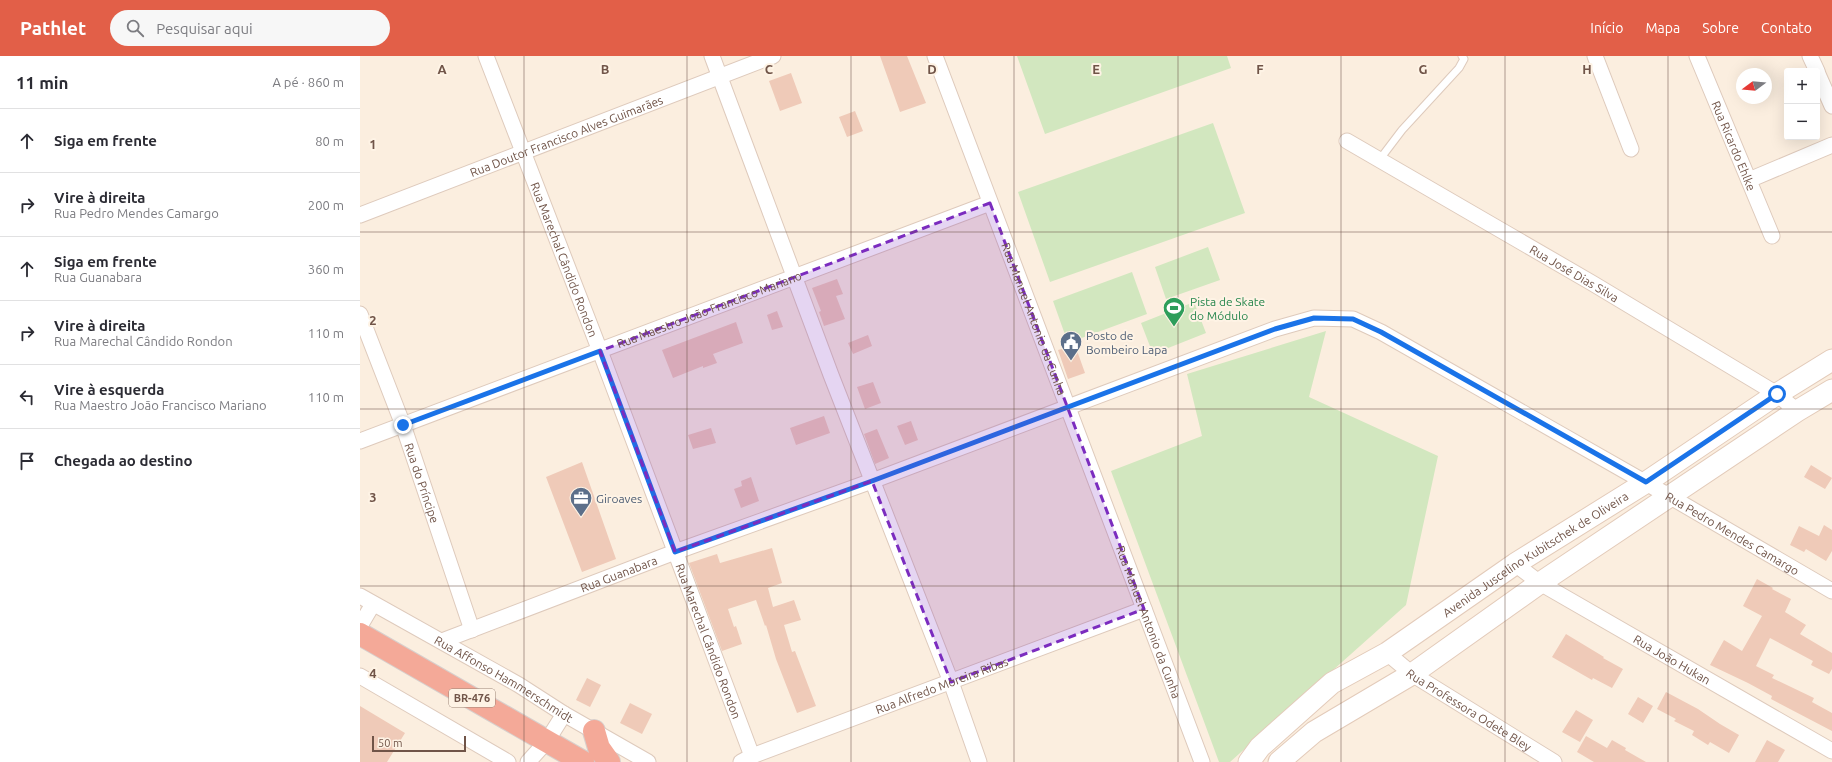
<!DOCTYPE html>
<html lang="pt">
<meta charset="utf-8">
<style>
:root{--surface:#fff;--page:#f7f7f7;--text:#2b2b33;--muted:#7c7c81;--line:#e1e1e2;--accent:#e25f48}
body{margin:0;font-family:Ubuntu,sans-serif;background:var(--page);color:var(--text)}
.controls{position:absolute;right:12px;top:12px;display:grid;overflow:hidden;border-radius:4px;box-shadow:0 4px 16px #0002}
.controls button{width:36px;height:36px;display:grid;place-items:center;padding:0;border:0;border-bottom:1px solid var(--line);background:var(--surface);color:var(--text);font:20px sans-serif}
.compass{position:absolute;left:1376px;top:12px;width:36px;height:36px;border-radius:50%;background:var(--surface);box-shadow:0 4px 16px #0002;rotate:254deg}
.scale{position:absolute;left:12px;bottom:10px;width:94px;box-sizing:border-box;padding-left:4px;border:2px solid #705448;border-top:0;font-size:11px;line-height:14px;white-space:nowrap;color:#705448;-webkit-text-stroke:3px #fef3e5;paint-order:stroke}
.stop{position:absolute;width:12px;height:12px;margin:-9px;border:3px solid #1a73e8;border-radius:50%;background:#fff}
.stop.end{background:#1a73e8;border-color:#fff;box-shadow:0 1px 4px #0008}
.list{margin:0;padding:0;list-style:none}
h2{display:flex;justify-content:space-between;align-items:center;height:52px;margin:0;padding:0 16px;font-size:17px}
h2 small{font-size:13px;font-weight:400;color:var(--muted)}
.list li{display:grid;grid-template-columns:26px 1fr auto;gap:12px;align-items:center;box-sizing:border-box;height:64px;padding:0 16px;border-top:1px solid var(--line)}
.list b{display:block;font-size:15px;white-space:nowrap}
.list p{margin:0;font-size:13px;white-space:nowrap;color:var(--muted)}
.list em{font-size:13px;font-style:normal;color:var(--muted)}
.icon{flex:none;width:22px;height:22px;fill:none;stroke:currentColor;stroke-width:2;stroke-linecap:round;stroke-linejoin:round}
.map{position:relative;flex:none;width:1472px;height:706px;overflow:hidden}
header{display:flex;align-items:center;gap:24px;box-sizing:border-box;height:56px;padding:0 20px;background:var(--accent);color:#fff}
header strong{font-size:19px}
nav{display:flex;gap:22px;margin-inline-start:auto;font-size:14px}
.search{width:280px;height:36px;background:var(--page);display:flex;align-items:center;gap:10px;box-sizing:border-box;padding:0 14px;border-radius:22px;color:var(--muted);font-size:15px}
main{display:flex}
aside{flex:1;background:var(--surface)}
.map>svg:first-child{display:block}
.green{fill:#d2e7bf}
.building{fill:#efcab8}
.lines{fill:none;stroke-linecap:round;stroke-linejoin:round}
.lane-casing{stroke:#decabc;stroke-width:9}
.street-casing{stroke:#decabc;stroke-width:17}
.secondary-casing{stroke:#e3cbba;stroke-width:23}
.highway-casing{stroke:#d7cfcc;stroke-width:24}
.lane{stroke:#fff;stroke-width:7}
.street{stroke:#fff;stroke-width:15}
.secondary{stroke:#fff;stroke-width:21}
.highway{stroke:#f4a998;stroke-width:22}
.route{stroke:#1a73e8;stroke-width:5}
.marked{fill:#7b2cbf;fill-opacity:0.2;stroke:#7b2cbf;stroke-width:3;stroke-dasharray:8 5;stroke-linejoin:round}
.grid{fill:none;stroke:#705448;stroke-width:1;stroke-opacity:0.55}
.labels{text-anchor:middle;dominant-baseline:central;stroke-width:4;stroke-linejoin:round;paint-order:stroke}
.shield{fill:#fef3e5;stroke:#9b8477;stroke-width:1}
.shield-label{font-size:11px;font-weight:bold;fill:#705448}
.street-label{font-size:12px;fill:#705448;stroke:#fef3e5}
.leisure-label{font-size:12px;fill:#27864d;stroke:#fef3e5;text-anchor:start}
.service-label{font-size:12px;fill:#4e5e75;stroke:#fef3e5;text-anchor:start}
.grid-label{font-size:13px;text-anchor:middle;font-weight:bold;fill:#705448;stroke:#fef3e5;stroke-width:4;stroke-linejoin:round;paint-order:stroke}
</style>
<header>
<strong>Pathlet</strong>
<div class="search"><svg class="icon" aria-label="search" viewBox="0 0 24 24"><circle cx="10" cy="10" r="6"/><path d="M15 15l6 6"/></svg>Pesquisar aqui</div>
<nav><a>Início</a><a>Mapa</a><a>Sobre</a><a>Contato</a></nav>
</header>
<main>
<aside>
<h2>11 min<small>A pé · 860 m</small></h2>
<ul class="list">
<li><svg class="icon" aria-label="ahead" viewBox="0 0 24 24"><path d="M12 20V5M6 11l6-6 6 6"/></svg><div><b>Siga em frente</b></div><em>80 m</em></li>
<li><svg class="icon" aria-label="right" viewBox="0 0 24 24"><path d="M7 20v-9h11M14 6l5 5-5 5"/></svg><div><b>Vire à direita</b><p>Rua Pedro Mendes Camargo</p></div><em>200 m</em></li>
<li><svg class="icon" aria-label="ahead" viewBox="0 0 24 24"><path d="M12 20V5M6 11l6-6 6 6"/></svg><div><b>Siga em frente</b><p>Rua Guanabara</p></div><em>360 m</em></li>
<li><svg class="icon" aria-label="right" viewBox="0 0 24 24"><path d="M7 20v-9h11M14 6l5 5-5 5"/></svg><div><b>Vire à direita</b><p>Rua Marechal Cândido Rondon</p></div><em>110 m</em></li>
<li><svg class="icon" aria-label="left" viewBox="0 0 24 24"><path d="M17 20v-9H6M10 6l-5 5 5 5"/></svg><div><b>Vire à esquerda</b><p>Rua Maestro João Francisco Mariano</p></div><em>110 m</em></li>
<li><svg class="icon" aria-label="arrive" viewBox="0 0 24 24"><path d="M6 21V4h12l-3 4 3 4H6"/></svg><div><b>Chegada ao destino</b></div></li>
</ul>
</aside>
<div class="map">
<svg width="1472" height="706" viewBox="0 0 1472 706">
<rect width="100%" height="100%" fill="#fbeedf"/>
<!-- green -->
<path class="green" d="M657 0H867L871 12 685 78Z
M853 67 885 157 690 226 658 136Z
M848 191 860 224 806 243 795 211Z
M772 216 787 258 708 287 693 245Z
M834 246 846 277 793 298 781 267Z
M966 275 949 341 1078 400 1046 549 870 706H859L751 415 842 380 827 318Z"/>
<!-- building -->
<path class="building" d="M520 0H547L566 47 540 56Z
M431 17 442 47 420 55 409 25Z
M495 55 503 75 487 81 479 61Z
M477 223 483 238 476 240 485 263 464 270 459 256 461 255 452 232Z
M417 255 423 271 412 274 407 259Z
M376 266 383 287 353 298 357 307 343 312V310L313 322 302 294Z
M508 279 512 290 493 298 488 287Z
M715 289 725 317 708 323 698 294Z
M513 326 521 347 505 353 497 331Z
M464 360 470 377 436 389 430 372Z
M551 365 558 384 545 389 537 370Z
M351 372 356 387 333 393 328 379Z
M517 373 529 402 515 408 504 378Z
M222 406 256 503 222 516 186 421Z
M1451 409 1472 422 1465 433 1444 421Z
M391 421 399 445 381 452 374 433 382 430 381 425Z
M1464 469 1472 474V495L1466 505 1446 493 1444 496 1430 489 1439 470 1459 480Z
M412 492 422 527 408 532 413 551 434 544 441 564 424 569 432 596 435 595 456 650 437 657 416 603 406 569 405 570 396 544 368 553 374 571 376 570 382 588 362 595 329 507 357 498 360 507Z
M1397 523 1413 532 1412 533 1431 543 1425 556 1446 569 1440 578 1472 597V613L1469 618 1451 609 1453 605 1410 582 1396 610 1414 619 1412 622 1454 642 1452 646 1472 657V675L1411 643 1412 640 1388 627 1350 609 1364 584 1382 595 1402 560 1383 550Z
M1206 578 1244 601 1243 602 1263 613 1252 632 1233 622 1232 624 1192 601Z
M227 622 241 629 230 651 216 644Z
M1306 636 1338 653 1360 668 1379 679 1369 697 1350 686 1348 689 1332 679 1334 675 1314 665 1316 663 1297 653Z
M1278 641 1293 650 1283 667 1268 658Z
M270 647 292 658 282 678 260 667Z
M0 650 45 677 27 706H0Z
M1216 654 1233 664 1220 686 1202 676Z
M1226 680 1247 692 1252 684 1266 692 1265 694 1286 706H1234L1217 696Z
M1407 684 1425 694 1418 706H1395Z"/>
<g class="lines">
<!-- lane casing -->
<g class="lane-casing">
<path id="lane" d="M1020 103 1042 74 1099 12 1104 3 1102 0"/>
</g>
<!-- street casing -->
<g class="street-casing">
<g id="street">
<path id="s1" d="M126 0 240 295 392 700"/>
<path d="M352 0 471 319 591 626 619 706"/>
<path id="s2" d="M575 0 842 706"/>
<path d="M1235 0 1271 93"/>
<path id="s3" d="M1337 0 1412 180"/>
<path d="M1450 0 1457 15"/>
<path d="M1457 16 1472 50"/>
<path id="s4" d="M987 85 1232 227 1417 338 1437 355"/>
<path d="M1389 124 1472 89"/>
<path id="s5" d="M0 159 413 0"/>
<path id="s6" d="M0 258 43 369 112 574"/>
<path id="s7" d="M0 385 630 147"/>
<path id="s8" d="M1155 508 1180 527 1472 695"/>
<path id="s9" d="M0 540 159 629 204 658 288 706"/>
<path d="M0 570 13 548"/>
<path id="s10" d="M82 585 315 496 512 425 915 273 954 262 993 263 1021 276 1309 440 1472 535"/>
<path id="s11" d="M1027 597 1052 618 1194 706"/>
<path d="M0 620 148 706"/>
<path d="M168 706 187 685 204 658"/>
<path id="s12" d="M381 706 392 700 784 553"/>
</g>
</g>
<!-- secondary casing -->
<g class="secondary-casing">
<g id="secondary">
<path id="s13" d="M889 706 900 691 972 627 1027 597 1155 508 1285 427 1417 338 1472 304"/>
<path d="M919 706 954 676 1052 618 1180 527 1437 355 1472 334"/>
</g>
</g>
<!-- highway casing -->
<g class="highway-casing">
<path id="highway" d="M0 578 223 706
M234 675 239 692 249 706"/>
</g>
<!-- lane -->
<use href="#lane" class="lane"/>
<!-- street -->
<use href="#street" class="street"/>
<!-- secondary -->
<use href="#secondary" class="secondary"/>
<!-- highway -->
<use href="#highway" class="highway"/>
</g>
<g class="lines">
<!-- route -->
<path class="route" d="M43 369 240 295 315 496 512 425 915 273 954 262 993 263 1021 276 1286 426 1417 338"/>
</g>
<!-- marked area -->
<path class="marked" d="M630 147 784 553 591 626 512 425 315 496 240 295Z"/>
<!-- grid -->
<path class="grid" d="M164 0V706M327 0V706M491 0V706M654 0V706M818 0V706M981 0V706M1145 0V706M1308 0V706M0 176H1472M0 353H1472M0 530H1472"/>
<!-- icons -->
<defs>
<g id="stadium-pin" transform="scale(1.15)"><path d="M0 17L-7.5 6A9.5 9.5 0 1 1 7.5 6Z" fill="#2e9e5b" stroke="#fef3e5"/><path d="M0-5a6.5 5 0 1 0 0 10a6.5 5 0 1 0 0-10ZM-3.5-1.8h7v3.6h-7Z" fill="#fff"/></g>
<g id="civic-pin" transform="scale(1.15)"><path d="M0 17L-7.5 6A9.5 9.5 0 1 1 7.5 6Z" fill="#5c6f8a" stroke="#fef3e5"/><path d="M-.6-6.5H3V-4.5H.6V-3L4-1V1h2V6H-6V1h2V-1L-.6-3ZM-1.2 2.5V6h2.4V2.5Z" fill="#fff"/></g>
<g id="office-pin" transform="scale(1.15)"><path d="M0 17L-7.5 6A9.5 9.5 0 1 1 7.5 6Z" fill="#5c6f8a" stroke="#fef3e5"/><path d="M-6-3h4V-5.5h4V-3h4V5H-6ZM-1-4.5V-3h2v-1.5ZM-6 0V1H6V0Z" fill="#fff"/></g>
</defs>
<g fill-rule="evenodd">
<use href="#stadium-pin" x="814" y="252"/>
<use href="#civic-pin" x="711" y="286"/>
<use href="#office-pin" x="221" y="442"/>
</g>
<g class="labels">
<!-- shield labels -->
<rect class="shield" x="89" y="633" width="46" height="18" rx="3"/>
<g class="shield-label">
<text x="112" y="642">BR-476</text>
</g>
<!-- street labels -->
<g class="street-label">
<text stroke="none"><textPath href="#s5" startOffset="221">Rua Doutor Francisco Alves Guimarães</textPath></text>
<text stroke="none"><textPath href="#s3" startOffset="97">Rua Ricardo Ehlke</textPath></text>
<text stroke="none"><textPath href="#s1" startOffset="218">Rua Marechal Cândido Rondon</textPath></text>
<text stroke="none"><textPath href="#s4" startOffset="263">Rua José Dias Silva</textPath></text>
<text stroke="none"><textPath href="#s7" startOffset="373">Rua Maestro João Francisco Mariano</textPath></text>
<text stroke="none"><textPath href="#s2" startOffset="281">Rua Manuel Antonio da Cunha</textPath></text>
<text stroke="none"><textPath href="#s6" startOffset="180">Rua do Príncipe</textPath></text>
<text stroke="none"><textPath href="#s10" startOffset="1405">Rua Pedro Mendes Camargo</textPath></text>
<text stroke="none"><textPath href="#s13" startOffset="356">Avenida Juscelino Kubitschek de Oliveira</textPath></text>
<text stroke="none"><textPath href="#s10" startOffset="189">Rua Guanabara</textPath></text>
<text stroke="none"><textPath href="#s2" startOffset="605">Rua Manuel Antonio da Cunha</textPath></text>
<text stroke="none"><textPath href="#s1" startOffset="626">Rua Marechal Cândido Rondon</textPath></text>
<text stroke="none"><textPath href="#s8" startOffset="184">Rua João Hukan</textPath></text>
<text stroke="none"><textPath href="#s9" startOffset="166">Rua Affonso Hammerschmidt</textPath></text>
<text stroke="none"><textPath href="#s12" startOffset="215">Rua Alfredo Moreira Ribas</textPath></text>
<text stroke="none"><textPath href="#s11" startOffset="100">Rua Professora Odete Bley</textPath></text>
</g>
<!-- leisure labels -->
<g class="leisure-label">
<text x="830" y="245">Pista de Skate<tspan x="830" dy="14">do Módulo</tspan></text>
</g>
<!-- service labels -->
<g class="service-label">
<text x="726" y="279">Posto de<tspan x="726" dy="14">Bombeiro Lapa</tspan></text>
<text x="236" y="442">Giroaves</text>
</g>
</g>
<g class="grid-label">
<text x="82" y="18">A</text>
<text x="245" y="18">B</text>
<text x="409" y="18">C</text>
<text x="572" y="18">D</text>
<text x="736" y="18">E</text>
<text x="900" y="18">F</text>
<text x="1063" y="18">G</text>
<text x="1227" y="18">H</text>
<text x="13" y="93">1</text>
<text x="13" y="269">2</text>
<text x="13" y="446">3</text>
<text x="13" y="622">4</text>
</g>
</svg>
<div class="controls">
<button>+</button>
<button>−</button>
</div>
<svg class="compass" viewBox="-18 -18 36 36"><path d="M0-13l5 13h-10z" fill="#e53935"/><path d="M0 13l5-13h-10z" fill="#7c7c81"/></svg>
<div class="scale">50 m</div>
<div class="stop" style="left:1417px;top:338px"></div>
<div class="stop end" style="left:43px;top:369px"></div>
</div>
</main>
